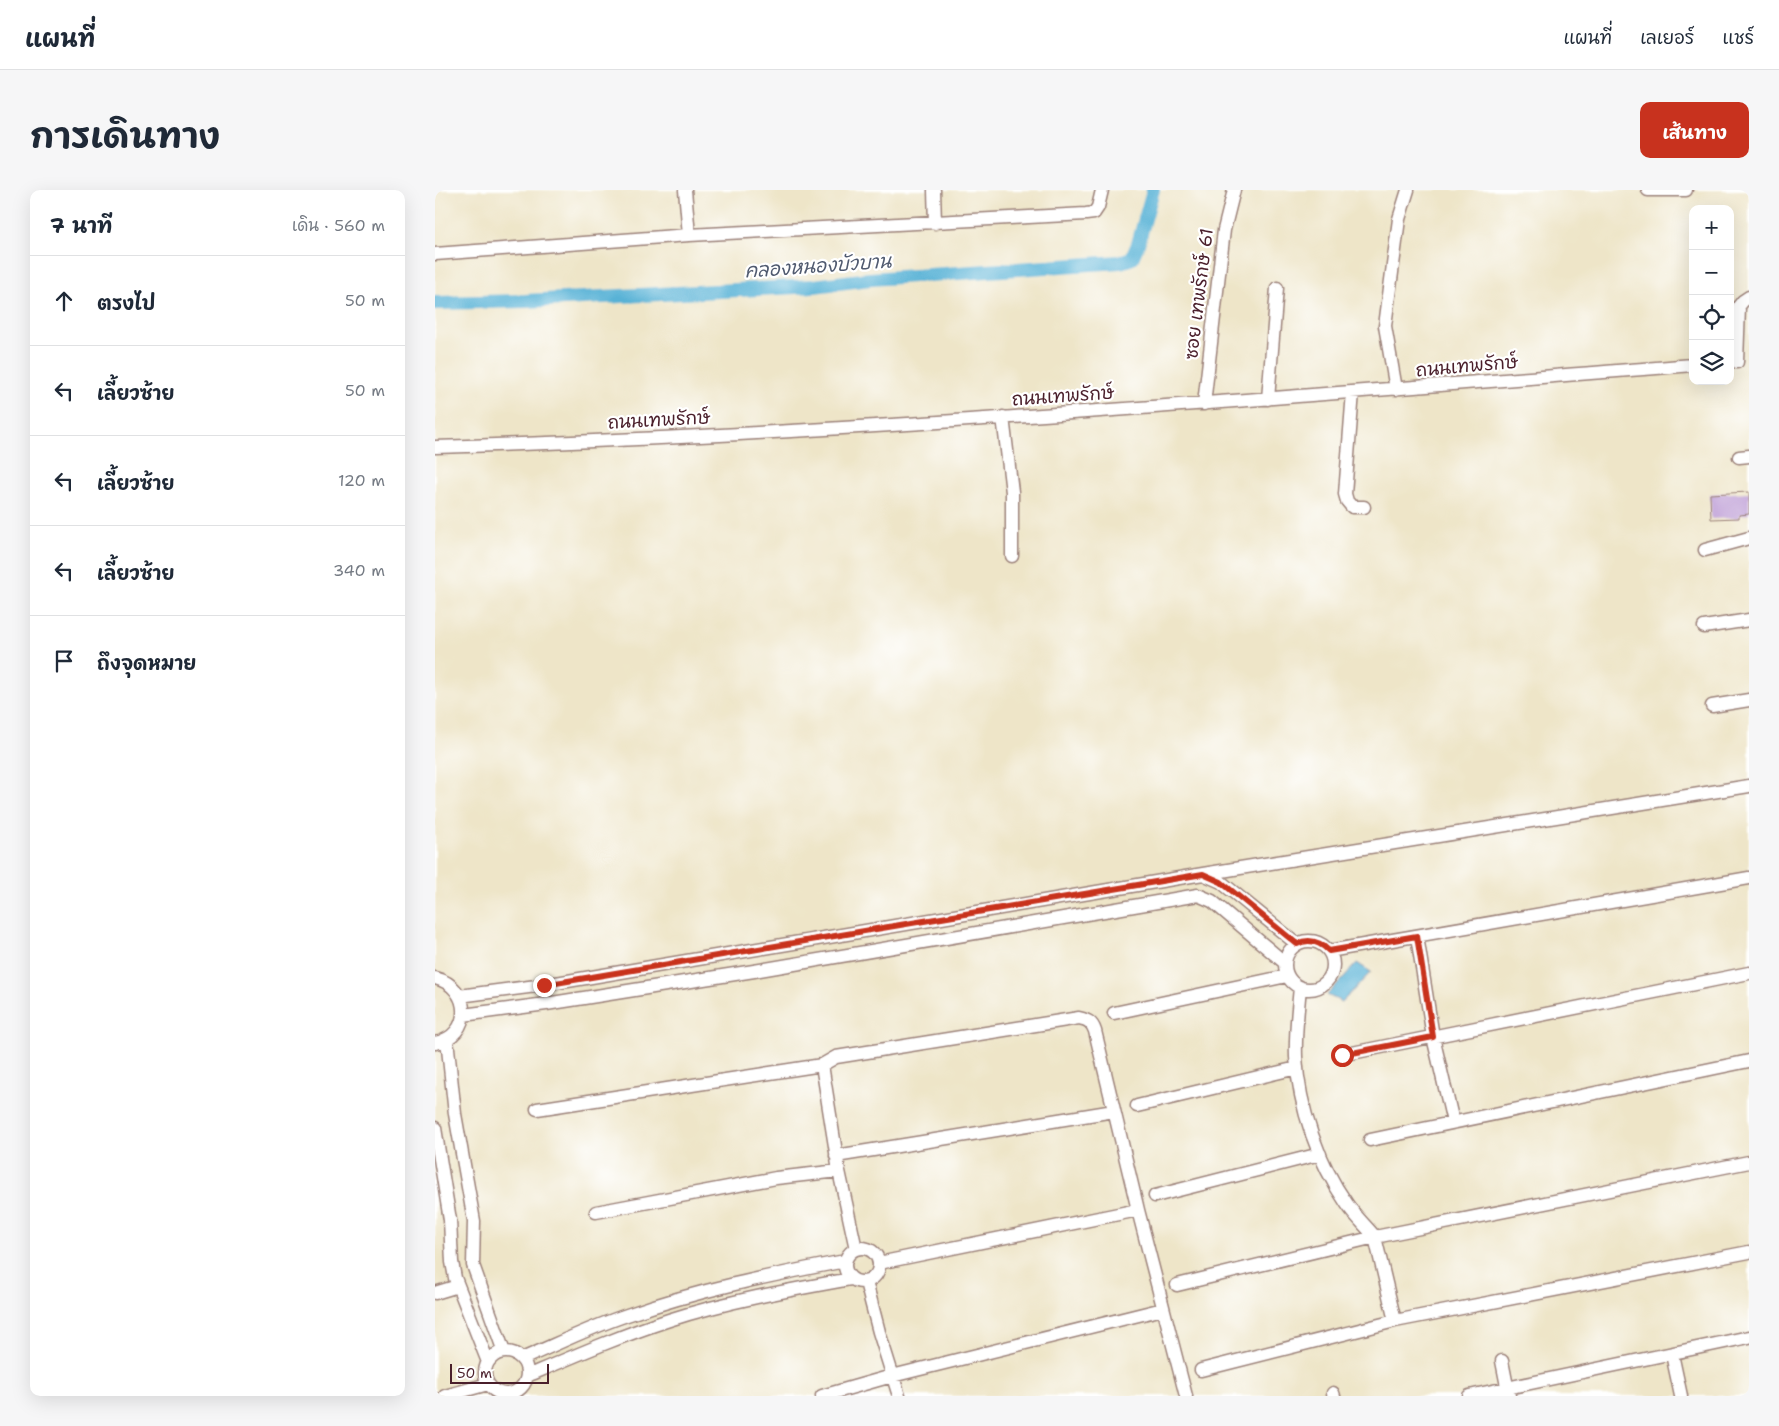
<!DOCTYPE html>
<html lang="th">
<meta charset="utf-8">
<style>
:root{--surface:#fff;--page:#f6f6f7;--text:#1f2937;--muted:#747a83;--line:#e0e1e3;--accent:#c8321e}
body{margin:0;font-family:"Shantell Sans","Playpen Sans Thai",sans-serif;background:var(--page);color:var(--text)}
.controls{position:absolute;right:15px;top:15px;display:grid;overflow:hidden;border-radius:10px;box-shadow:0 5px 20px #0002}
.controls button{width:45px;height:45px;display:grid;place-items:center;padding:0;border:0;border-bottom:1px solid var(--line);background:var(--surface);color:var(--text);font:25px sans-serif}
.scale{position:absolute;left:15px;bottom:12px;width:99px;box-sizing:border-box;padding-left:5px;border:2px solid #4a1f2b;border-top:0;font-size:14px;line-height:18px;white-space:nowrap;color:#4a1f2b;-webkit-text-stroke:4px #fff;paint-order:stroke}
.stop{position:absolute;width:15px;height:15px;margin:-11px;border:4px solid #c8321e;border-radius:50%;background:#fff}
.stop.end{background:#c8321e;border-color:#fff;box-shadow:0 1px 5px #0008}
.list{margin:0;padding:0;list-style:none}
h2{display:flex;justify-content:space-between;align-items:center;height:65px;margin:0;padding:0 20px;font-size:21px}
h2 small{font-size:16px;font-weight:400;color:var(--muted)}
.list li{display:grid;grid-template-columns:32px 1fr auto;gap:15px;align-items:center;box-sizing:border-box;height:90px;padding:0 20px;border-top:1px solid var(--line)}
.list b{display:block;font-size:19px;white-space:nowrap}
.list em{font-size:16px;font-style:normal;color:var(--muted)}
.icon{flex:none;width:28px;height:28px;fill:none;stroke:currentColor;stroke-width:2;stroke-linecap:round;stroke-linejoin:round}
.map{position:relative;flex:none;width:1314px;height:1206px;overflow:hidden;border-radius:10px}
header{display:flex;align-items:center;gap:30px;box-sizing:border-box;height:70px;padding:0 25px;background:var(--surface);border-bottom:1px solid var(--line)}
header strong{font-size:24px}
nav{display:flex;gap:28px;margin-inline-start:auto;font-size:18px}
.intro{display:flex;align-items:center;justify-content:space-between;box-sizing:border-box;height:120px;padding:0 30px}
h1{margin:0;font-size:35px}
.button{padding:12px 22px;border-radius:10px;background:var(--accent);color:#fff;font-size:18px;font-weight:700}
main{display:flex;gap:30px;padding:0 30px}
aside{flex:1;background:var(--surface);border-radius:10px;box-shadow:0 5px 20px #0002}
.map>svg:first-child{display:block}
.water{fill:#58b2d6;stroke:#516880}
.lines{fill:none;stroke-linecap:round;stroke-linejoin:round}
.canal{stroke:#58b2d6;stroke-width:14}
.building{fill:#bd9dd5}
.minor-casing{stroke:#9c827a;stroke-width:15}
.minor{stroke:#fff;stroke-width:12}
.route{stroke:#c8321e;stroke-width:6}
.labels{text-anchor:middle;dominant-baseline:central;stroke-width:4.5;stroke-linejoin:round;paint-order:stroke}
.street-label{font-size:18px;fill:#4a1f2b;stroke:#fff}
.water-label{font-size:19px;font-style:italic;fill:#505a6f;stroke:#fff}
</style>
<header>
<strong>แผนที่</strong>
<nav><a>แผนที่</a><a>เลเยอร์</a><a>แชร์</a></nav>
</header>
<div class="intro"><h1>การเดินทาง</h1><a class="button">เส้นทาง</a></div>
<main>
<aside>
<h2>7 นาที<small>เดิน · 560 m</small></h2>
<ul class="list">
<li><svg class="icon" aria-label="ahead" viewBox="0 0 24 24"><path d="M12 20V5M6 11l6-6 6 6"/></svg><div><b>ตรงไป</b></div><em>50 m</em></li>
<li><svg class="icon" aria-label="left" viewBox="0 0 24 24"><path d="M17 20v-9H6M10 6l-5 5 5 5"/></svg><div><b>เลี้ยวซ้าย</b></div><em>50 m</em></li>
<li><svg class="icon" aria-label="left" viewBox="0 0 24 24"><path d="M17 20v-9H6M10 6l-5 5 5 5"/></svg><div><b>เลี้ยวซ้าย</b></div><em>120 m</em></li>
<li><svg class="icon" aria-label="left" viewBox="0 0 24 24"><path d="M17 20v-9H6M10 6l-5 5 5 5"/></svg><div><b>เลี้ยวซ้าย</b></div><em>340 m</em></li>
<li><svg class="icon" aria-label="arrive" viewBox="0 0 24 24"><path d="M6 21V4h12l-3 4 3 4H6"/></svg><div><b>ถึงจุดหมาย</b></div></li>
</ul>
</aside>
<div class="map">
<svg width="1314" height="1206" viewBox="0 0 1314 1206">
<rect width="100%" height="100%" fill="#fff"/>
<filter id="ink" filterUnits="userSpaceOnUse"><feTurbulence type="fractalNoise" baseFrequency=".02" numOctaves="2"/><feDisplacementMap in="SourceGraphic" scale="10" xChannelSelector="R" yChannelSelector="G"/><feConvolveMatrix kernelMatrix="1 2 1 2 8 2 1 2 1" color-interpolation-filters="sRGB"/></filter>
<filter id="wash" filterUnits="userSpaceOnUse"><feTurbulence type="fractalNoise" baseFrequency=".0096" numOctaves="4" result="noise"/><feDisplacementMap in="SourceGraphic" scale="20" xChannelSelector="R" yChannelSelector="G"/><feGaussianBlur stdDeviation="1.12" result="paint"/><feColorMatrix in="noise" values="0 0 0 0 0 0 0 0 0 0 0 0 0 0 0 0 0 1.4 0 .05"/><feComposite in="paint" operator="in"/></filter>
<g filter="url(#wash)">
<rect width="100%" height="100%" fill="#eee5c8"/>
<!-- water -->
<path class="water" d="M922 773 936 782 907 812 892 805Z"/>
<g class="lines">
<!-- canal -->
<path class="canal" d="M0 113 90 111 379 96 435 89 685 72 697 68 703 54 718 0"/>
</g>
<g id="blocks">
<!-- building -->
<path class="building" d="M1314 302V324L1304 325V328L1276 329 1275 304Z"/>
</g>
</g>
<g filter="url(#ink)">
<use href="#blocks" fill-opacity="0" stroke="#9c827a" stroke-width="1"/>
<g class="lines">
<!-- minor casing -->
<g class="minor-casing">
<path id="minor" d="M250 0 254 45
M499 0 500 33
M1213 0H1251
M0 64 254 45 651 24 659 23 663 17 667 0
M1302 172 1304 116 1308 111 1314 107
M961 199 950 136 964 29 973 0
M918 202 910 304 912 311 917 317H929
M833 209 842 98
M769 214 789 40 799 0
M568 227 577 302V366
M0 257C420 244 839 208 1258 175
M1304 267 1314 266
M1270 360 1314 348
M1269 437 1314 430
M1277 516 1314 510
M768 684 786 692 862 754
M982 746 998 847 1018 932
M850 775a24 24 0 1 1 48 0a24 24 0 1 1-48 0Z
M894 761 1314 688
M0 788C37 797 38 846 0 853
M865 797C863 820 860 843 861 867 864 918 883 972 912 1014 920 1026 931 1036 940 1047L1314 972
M24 806 109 795 768 684 1314 596
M679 823 852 786
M28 825 111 814 319 781 763 705 777 711 850 773
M12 849 20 924 39 1031 38 1075 69 1162
M907 865 1314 783
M387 875 401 867 644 828C653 830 657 832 660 841L703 1020 444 1073
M702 916 862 878
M102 919 387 875 404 981 421 1059
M0 938 15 1030 17 1072 20 1088 53 1172
M935 950 1314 871
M401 966 679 921
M720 1006 885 964
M703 1020 751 1206
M161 1022 341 988 404 981
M410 1075a17 17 0 1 1 34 0a17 17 0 1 1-34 0Z
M431 1092 444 1142 464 1206
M742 1095 940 1047 960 1131
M0 1103 23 1096
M50 1183a21 21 0 1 1 42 0a21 21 0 1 1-42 0Z
M1237 1164 1246 1206
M87 1169C122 1154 156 1137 192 1125 263 1100 337 1085 410 1071
M1067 1171 1074 1206
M766 1180 960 1131 1314 1062
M92 1186C139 1166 185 1146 234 1130 293 1111 355 1100 416 1089
M898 1203 899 1206
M10 1206 53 1194
M387 1206 457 1186 728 1119
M1034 1206 1314 1147"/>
</g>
<!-- minor -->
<use href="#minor" class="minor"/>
</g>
</g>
<g class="lines" filter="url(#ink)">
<!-- route -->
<path class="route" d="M109 795 768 684 786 692 862 754C874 748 885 752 894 761L982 746 998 847 907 865"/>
</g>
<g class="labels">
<!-- street labels -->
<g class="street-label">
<text transform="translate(764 104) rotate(-83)">ซอย เทพรักษ์ 61</text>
<text transform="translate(1032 176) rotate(-5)">ถนนเทพรักษ์</text>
<text transform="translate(628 206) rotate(-4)">ถนนเทพรักษ์</text>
<text transform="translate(224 230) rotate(-3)">ถนนเทพรักษ์</text>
</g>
<!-- water labels -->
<g class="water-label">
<text transform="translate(383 76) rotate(-4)">คลองหนองบัวบาน</text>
</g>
</g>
</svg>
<div class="controls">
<button>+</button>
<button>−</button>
<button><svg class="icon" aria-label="locate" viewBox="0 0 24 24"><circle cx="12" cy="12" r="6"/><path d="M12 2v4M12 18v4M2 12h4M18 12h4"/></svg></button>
<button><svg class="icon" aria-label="layers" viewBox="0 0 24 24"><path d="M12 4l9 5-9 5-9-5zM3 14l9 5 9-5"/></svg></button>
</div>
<div class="scale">50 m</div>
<div class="stop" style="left:907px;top:865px"></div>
<div class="stop end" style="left:109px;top:795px"></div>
</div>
</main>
